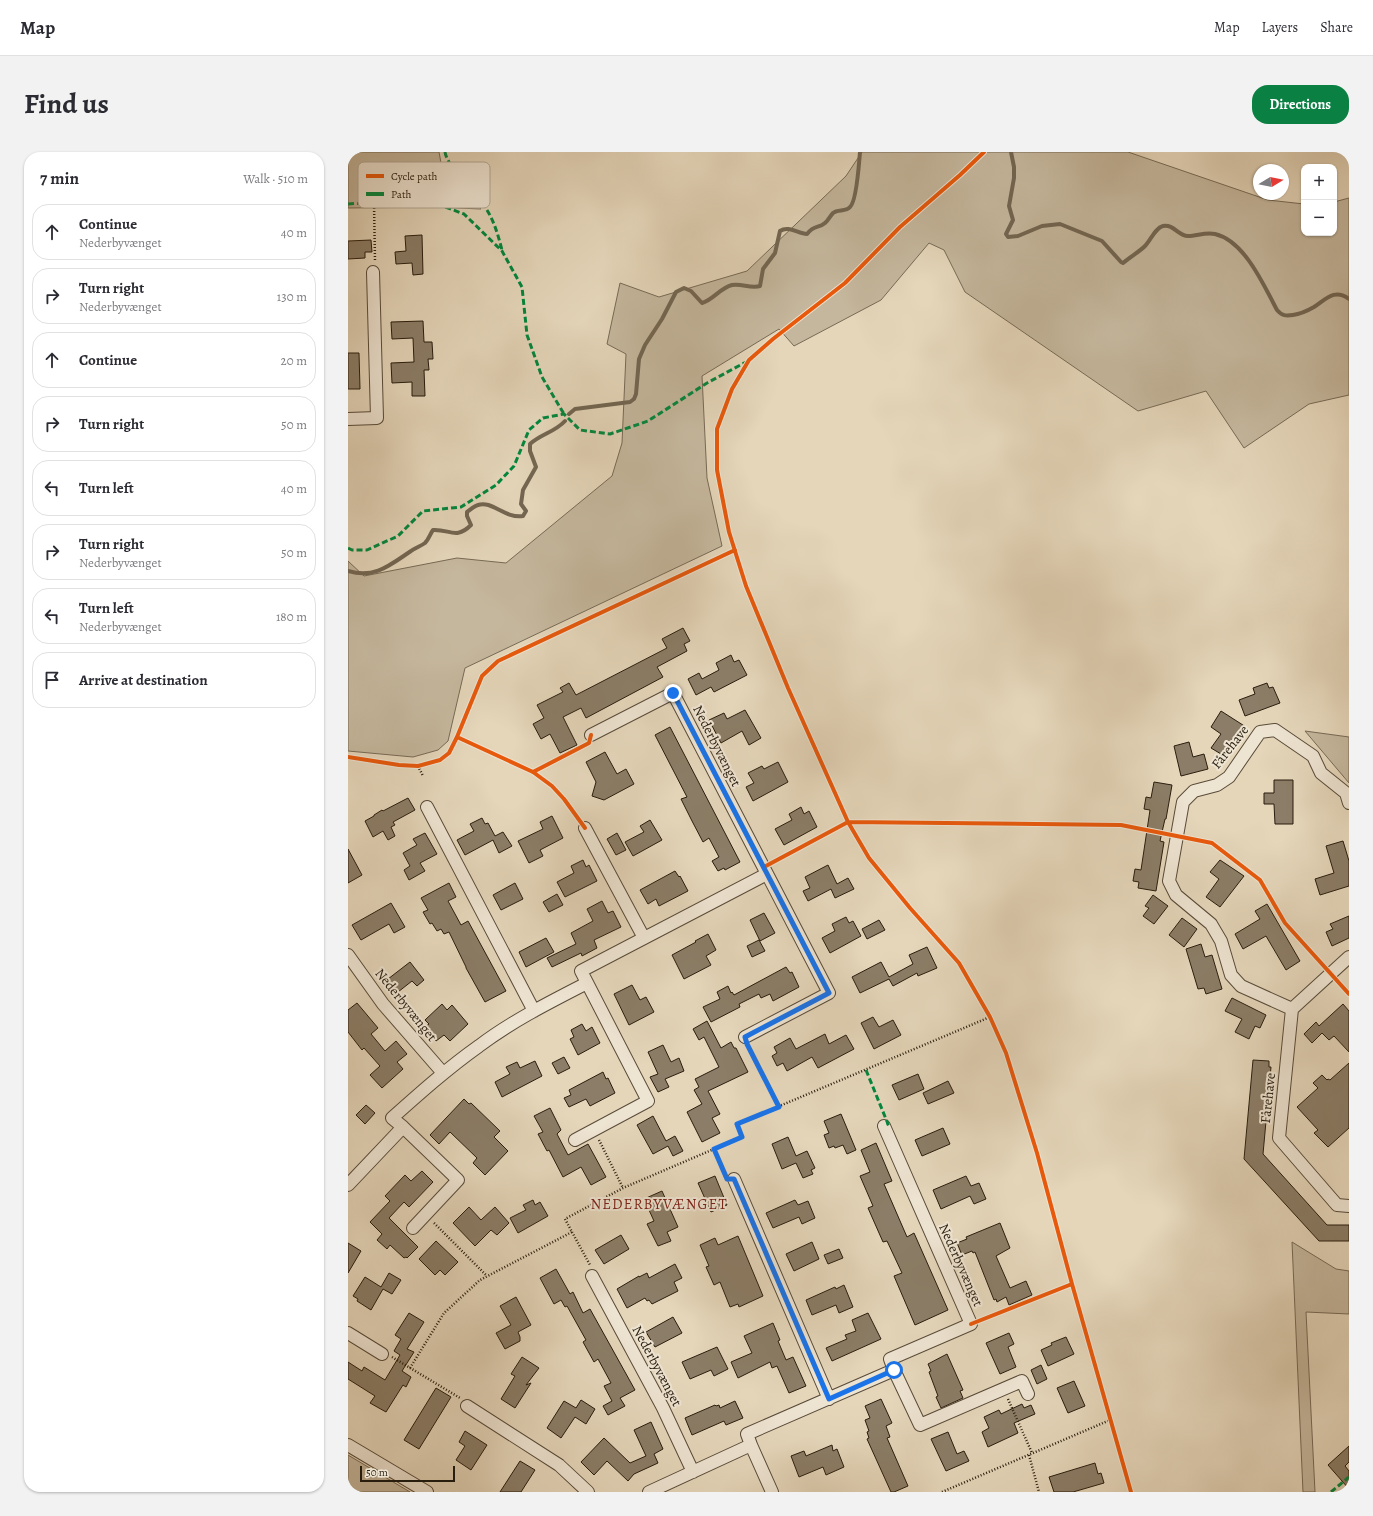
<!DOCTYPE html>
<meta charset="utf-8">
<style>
:root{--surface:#fff;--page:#f2f2f3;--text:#2b2b33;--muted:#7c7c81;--line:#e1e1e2;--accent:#0b8043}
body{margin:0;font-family:Alegreya,serif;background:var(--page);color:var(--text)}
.controls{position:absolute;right:12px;top:12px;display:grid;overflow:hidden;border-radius:8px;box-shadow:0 1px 3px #0004}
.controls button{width:36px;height:36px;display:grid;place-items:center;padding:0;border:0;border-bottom:1px solid var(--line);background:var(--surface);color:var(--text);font:20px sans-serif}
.compass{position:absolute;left:905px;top:12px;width:36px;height:36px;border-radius:50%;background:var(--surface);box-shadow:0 1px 3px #0004;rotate:80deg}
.scale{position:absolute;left:12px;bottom:10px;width:95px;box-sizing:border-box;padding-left:4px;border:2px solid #291d0e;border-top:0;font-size:11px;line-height:14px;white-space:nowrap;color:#291d0e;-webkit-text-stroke:3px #eee4d2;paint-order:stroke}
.stop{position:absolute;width:12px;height:12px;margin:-9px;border:3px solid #1a73e8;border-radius:50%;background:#fff}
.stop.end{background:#1a73e8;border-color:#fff;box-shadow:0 1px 4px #0008}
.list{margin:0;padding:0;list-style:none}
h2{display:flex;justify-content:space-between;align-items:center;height:52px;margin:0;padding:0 16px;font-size:17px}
h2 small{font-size:13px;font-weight:400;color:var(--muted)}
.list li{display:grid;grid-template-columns:26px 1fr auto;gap:12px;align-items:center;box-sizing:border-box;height:56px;margin:0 8px 8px;padding:0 8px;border:1px solid var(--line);border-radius:16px}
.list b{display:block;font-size:15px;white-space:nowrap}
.list p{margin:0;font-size:13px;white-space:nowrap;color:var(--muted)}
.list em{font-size:13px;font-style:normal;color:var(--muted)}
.icon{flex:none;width:22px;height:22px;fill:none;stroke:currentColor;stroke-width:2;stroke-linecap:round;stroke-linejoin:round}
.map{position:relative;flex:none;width:1001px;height:1340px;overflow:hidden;border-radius:16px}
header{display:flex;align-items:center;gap:24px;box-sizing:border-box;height:56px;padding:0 20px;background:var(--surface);border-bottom:1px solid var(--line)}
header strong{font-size:19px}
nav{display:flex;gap:22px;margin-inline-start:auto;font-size:14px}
.intro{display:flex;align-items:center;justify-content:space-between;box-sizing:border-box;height:96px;padding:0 24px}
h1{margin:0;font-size:28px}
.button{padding:10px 18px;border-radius:16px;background:var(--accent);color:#fff;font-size:14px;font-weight:700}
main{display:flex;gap:24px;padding:0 24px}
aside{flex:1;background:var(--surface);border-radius:16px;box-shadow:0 1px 3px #0004}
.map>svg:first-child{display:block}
.green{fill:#c5b79d;stroke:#776a56}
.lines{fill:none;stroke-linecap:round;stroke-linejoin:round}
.stream{stroke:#736652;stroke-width:4}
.building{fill:#8b7d67;stroke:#291d0e}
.minor-casing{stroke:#584b39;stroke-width:14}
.path{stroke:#291d0e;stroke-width:2.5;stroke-dasharray:1 2;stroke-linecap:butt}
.minor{stroke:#eee4d2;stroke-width:12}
.quiet{stroke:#00873e;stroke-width:3;stroke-dasharray:6 3;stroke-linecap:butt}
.cycleway-casing{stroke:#eee4d2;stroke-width:6}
.cycleway{stroke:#e8590c;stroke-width:4}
.route{stroke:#1a73e8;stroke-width:5}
.labels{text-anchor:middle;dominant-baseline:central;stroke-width:4;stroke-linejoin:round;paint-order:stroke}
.street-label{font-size:14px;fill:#291d0e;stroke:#eee4d2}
.neighbourhood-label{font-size:15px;letter-spacing:1px;fill:#7a1f14;stroke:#eee4d2}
.key{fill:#eee4d2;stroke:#b3a897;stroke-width:1}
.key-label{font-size:11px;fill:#291d0e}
</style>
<header>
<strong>Map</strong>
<nav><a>Map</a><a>Layers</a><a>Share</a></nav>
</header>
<div class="intro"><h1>Find us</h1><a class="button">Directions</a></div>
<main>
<aside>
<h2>7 min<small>Walk · 510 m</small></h2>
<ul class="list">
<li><svg class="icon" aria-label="ahead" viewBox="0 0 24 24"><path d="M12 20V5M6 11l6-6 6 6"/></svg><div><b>Continue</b><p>Nederbyvænget</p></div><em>40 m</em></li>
<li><svg class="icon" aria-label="right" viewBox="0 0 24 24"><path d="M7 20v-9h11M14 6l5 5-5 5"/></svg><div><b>Turn right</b><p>Nederbyvænget</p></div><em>130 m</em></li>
<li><svg class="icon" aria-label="ahead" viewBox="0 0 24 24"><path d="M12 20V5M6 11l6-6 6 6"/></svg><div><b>Continue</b></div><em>20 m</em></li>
<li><svg class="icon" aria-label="right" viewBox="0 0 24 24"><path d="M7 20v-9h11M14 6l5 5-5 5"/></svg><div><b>Turn right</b></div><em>50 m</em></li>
<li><svg class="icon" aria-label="left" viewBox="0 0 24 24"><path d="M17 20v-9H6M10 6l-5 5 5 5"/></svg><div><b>Turn left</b></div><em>40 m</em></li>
<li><svg class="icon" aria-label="right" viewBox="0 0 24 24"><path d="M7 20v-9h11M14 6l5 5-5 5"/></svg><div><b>Turn right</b><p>Nederbyvænget</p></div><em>50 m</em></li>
<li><svg class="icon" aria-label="left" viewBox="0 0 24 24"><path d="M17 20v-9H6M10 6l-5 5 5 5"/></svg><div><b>Turn left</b><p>Nederbyvænget</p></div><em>180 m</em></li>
<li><svg class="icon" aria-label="arrive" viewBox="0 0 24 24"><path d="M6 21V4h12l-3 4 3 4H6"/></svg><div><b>Arrive at destination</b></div></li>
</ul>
</aside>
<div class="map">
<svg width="1001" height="1340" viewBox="0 0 1001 1340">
<rect width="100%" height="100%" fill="#e5d6ba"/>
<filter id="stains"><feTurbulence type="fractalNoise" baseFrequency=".005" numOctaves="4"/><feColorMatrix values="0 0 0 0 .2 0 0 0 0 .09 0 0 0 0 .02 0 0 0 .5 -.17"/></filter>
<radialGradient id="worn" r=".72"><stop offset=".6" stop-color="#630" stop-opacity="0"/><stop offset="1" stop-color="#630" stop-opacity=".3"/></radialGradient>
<!-- green -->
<path class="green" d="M0 0H91L93 11 133 57 86 55 0 56Z
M514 0H780L920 48 956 52V81H986V50L1001 46V243L961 252 896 296 858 239 790 259 617 140 596 98 581 91 533 148 446 194 431 177 354 224 359 326 374 394 117 516 100 589 90 598 65 605 0 599V409L16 424 109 406 158 411 264 324 274 291 278 202 259 192 272 131 311 145 399 119 498 24Z
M957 579 1001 585V631Z
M944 1090 988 1117 1001 1119V1162L958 1160 967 1340H955Z
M0 1303 62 1340H0Z"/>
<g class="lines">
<!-- stream -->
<path class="stream" d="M663 0 666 15V26L661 54 665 68 658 82 660 85 670 84 694 74 712 72 754 89 773 110 775 111C782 105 791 100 797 94 803 88 807 76 815 74 826 72 830 84 840 84 849 84 857 80 867 82 897 89 916 134 929 158 934 164 938 164 945 163 953 162 959 159 966 155 978 147 987 136 1001 147
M221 262 227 257 282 250 286 247 288 242 291 207 297 193 314 167 328 140 336 136 343 139 354 151C365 148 372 136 384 133 393 131 403 137 412 134L415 117 427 101 432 79C441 73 450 82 459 82 467 72 470 77 477 71 480 69 482 64 485 61 490 57 498 60 502 55 509 49 511 10 512 0
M0 419C27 427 42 413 63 399 67 396 73 394 77 391 81 387 82 382 85 378 102 377 108 388 123 373L119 364V360C122 358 126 354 130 353 144 348 157 367 175 364L178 359 173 352 175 338 188 315 182 299V292C193 282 207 280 217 269"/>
</g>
<!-- building -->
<path class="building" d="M74 83 75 122 65 123 64 111 48 112 47 100 58 99 57 84Z
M23 88 24 100H17V106L0 107V89Z
M75 169 76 190H84L85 207H80L81 218H76L77 244H64V230L44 231 43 211 66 210 65 186 44 187 43 170Z
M0 201H11L12 237H0Z
M335 476 342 489 336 492 339 499 309 515 315 525 238 566 233 556 215 565 229 593 212 601 202 582 193 587 185 572 196 566 189 553 215 540 212 536 221 531 228 543 319 496 314 487Z
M383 503 386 510 391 508 399 523 366 540 363 535 348 543 340 527 351 521 354 527 371 518 368 511Z
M919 531 921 536 925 535 932 551 897 564 891 548 907 542 905 536Z
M397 558 413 586 401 593 394 579 373 591 361 568 376 561 379 567Z
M873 559 898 575 878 605 863 596 873 582 863 575Z
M322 575 392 710 377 718 376 716 370 719 364 709 371 705 361 686 355 690 344 669 333 647 339 645 307 583Z
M841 590 845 605 856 602 860 617 833 624 826 594Z
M257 600 269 622 278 617 286 632 256 648 244 644 248 630 238 610Z
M430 610 440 630 405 649 398 635 406 631 400 621 414 614 416 617Z
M926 628H945V672H927L926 652H916V641H926Z
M806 630 824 633 818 667H817L812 689 816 690 808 739 790 736 791 730 785 729 787 717 793 718 802 658 796 657 798 645 803 646Z
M60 646 67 658 45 670 47 673 43 675 47 684 40 688 35 679 25 685 17 669 26 664V663L34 658 35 659Z
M453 655 456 662 461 659 469 675 436 693 427 677 444 668 441 662Z
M204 664 215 686 192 698 195 704 181 711 170 689 195 677 192 670Z
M134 666 137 672 140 671 147 684 155 680 164 694 151 701 145 688 117 703 109 688 126 679 122 672Z
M302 668 314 688 285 704 277 690 296 680 292 674Z
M77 681 89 702 72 711 77 719 61 728 56 718 62 714 55 701 69 693 65 687Z
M269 681 278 698 268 703 259 687Z
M995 689 1001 709V734L972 743 967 727 986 721 978 694Z
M0 697 14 723 0 731Z
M235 708 238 715 241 713 249 729 217 745 209 730 226 721 223 714Z
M872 708 896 724 872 755 858 745 871 727 862 720Z
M480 713 489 732 500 726 506 737 487 746 483 737 460 749 455 739 462 736 457 725Z
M327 719 331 725 332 724 340 739 311 754 308 747 300 752 292 738Z
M101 731 108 745 100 749 113 773 120 769 158 839 137 850 118 816V815L101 780 96 782 93 777 89 779 84 771 82 772 75 760 80 758 73 746Z
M167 731 175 747 153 758 145 743Z
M209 742 215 753 201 760 195 750Z
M805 743 820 754 806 772 795 764 801 756 797 754Z
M254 749 260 761 265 759 273 775 246 788 249 796 234 804 233 801 204 815 199 806 228 792 223 781 245 769 239 757Z
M43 751 57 775 46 781 41 772 13 788 4 773Z
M919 752 952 809 938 818 918 784 895 797 887 782 912 767 907 759Z
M416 761 427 781 412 789 402 768Z
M1001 764V786L984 794 978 780 985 777 982 772Z
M498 765 501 771 505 769 513 784 482 801 474 786 487 779 484 772Z
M834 766 849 777 836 795 821 783Z
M531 768 537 778 519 787 514 777Z
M360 782 368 798 358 804 363 813 336 827 324 803 348 790 347 789Z
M198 786 206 800 178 815 171 800Z
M411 788 417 799 404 805 399 794Z
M853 792 857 805 864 803 874 837 858 842 856 836 850 837 838 797Z
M579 795 589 816 570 824 569 821 545 834 541 827 512 841 504 825 533 810 541 825 565 812 561 803Z
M62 810 76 828 69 834 64 829 50 840 40 827Z
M438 815 442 821 444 820 451 835 425 849 422 842 413 846 411 842 391 852 392 855 363 870 355 855 372 847 369 840 380 834 383 841 384 840 386 843Z
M284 833 292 848 298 845 306 860 281 873 266 842Z
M884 846 918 863 912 876 907 874 901 887 887 880 894 867 877 859Z
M9 851 30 876 23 882 37 899 48 889 59 902 49 910 55 917 34 936 22 923 32 914 16 896 14 898 0 880V858Z
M94 852 99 858 104 853 120 872 102 889 96 883 88 889 77 875 81 872 77 868Z
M995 852 1001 859V900L986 884 981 888 974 881 964 891 956 882 968 870 971 874Z
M525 865 531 875 545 868 553 883 526 897 513 871Z
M359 869 373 896 383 890 386 896H388L400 920 360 939 372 962 364 966 372 981 354 990 339 960 354 952 346 938 351 935 347 927 371 915 356 885 351 888 345 877Z
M234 872 238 879 244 875 252 891 230 903 222 887 226 885 223 878Z
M477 882 481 892 498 883 506 897 470 916 464 905 439 919 435 911 429 914 424 904 429 901 426 895 442 886 448 897Z
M315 893 323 910 331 906 336 919 317 927 321 935 310 940 302 925 310 922 300 900Z
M216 905 222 916 210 922 204 911Z
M905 908 921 909V915H923L915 1002 979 1073H1001V1089H971L896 1007Z
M187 909 194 924 154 945 147 930 162 922 158 915 169 910 172 916Z
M1001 911V976L980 995 966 981 970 978 949 955 970 936 965 931 974 923 979 928 980 927 982 928Z
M255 920 258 927 260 926 267 941 242 954 238 947 221 955 216 946 223 943 221 938Z
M570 922 576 937 551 948 544 933Z
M600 929 606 941 580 952 575 941Z
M116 947 121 952 123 951 152 979 146 985 160 999 137 1023 125 1011 129 1006 102 980 91 992 82 983Z
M18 953 27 961 17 972 8 963Z
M202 956 213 978 209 982 220 1003 240 992 258 1025 243 1033 233 1015 215 1025 201 998 199 999 190 982 195 980 186 964Z
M493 962 508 998 499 1002 495 993 487 996 486 994 481 996 476 983 481 981 476 969Z
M305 964 318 989 327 984 335 999 325 1004 320 994 305 1002 289 973Z
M595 976 602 992 574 1004 567 988Z
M440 985 448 1004 459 999 467 1016 463 1018 465 1022 455 1026 448 1011 434 1017 424 992Z
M528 991 544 1029 536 1032 559 1085 566 1081 600 1158 567 1173 546 1124 554 1121 539 1089 535 1090 520 1056 525 1054 512 1024 522 1020 513 998Z
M74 1019 85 1030 61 1055 56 1050 41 1066 70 1095 59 1106 58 1105 56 1106 42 1093 39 1097 29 1088 34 1082 22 1070 42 1049 37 1044 57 1023 63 1029Z
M367 1024 379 1053 363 1060 350 1031Z
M618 1024 623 1034 631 1031 638 1047 626 1052 622 1044 593 1057 585 1038Z
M314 1039 330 1075 319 1080 323 1089 310 1094 299 1072 306 1069 296 1047Z
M185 1048 187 1053 192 1050 200 1064 170 1081 162 1066 178 1058 175 1053Z
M447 1048 450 1053 460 1049 467 1066 454 1072 451 1065 425 1076 418 1061Z
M121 1055 133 1068 147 1055 161 1071 149 1083 143 1078 127 1094 105 1071Z
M652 1071 662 1096 648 1104 662 1136 678 1129 684 1143 661 1153 658 1145 649 1150 648 1147 646 1148 627 1100 625 1101 624 1099 614 1103 609 1091 619 1087 618 1085Z
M273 1083 281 1097 256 1112 247 1098Z
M390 1084 415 1144 391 1155 390 1152 382 1155 372 1130 366 1133 358 1115 361 1114 352 1093 367 1086 370 1093Z
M88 1089 110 1110 97 1123 92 1118 87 1123 71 1107Z
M464 1090 471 1107 446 1119 438 1102Z
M0 1091 13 1099 0 1121Z
M491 1097 495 1106 480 1112 476 1103Z
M327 1112 334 1126 326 1130 330 1139 304 1152 301 1148 299 1149 297 1146 279 1156 269 1137 291 1124V1125L299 1121 301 1126Z
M208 1117 222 1142 225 1140 235 1161 242 1157 287 1238 272 1246 277 1254 260 1263 255 1254 264 1249 256 1234 263 1231 250 1207 246 1210 235 1190 238 1188 219 1154 217 1155 213 1148 206 1152 192 1126Z
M41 1121 53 1128 44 1142 35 1137 23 1158 9 1149 10 1147 5 1144 17 1125 33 1135Z
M496 1133 505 1155 491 1161 488 1153 464 1163 458 1148 487 1135 488 1137Z
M168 1145 183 1173 170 1180 172 1185V1189L157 1197 148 1181 163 1173 152 1154Z
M61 1161 76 1170 59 1197 66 1200 54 1219 63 1225 58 1235 55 1233 38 1260 22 1251 27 1244 0 1227V1210L14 1219 16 1215 37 1228 52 1203 46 1199 53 1187 47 1183Z
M520 1161 533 1187 484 1209 478 1196 499 1187 497 1183 508 1179 504 1168Z
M325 1165 334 1181 307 1195 298 1180Z
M425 1171 432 1188 430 1189 438 1208 445 1205 458 1234 441 1241 429 1214 424 1216 422 1210 390 1226 383 1210 404 1201 396 1184Z
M661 1181 666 1192 660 1195 668 1215 652 1222 638 1191Z
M718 1185 726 1202 700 1214 693 1198 704 1193 703 1191Z
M369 1195 380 1217 366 1224 363 1218 342 1227 334 1210Z
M599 1202 615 1238 612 1239 615 1246 593 1256 588 1245 590 1244 581 1220 583 1219 580 1212Z
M174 1205 191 1216 178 1233 183 1231 167 1256 153 1247 167 1224 163 1222Z
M693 1213 699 1227 689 1232 683 1218Z
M726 1229 737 1254 720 1261 709 1236Z
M88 1236 103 1245 71 1297 56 1288Z
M533 1247 544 1271 538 1274 542 1285 539 1286 560 1334 546 1340H543L519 1287 521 1286 519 1280 521 1279 517 1268 522 1266 517 1254Z
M233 1248 247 1257 238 1272 227 1265 213 1286 199 1276 216 1249 228 1256Z
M387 1249 395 1266 378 1273 376 1269 344 1283 337 1266 367 1253 368 1254 371 1253 372 1256Z
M674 1252 676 1256 683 1253 687 1262 666 1271 670 1281 640 1295 634 1280 641 1276 636 1265 651 1258 653 1262Z
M303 1270 315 1297 306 1302 310 1311 286 1322 280 1329 259 1309 246 1323 233 1310 256 1286 282 1311 298 1304 286 1278Z
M117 1279 139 1293 123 1318 108 1308 117 1294 111 1290Z
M600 1280 609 1302 616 1299 621 1309 598 1319 583 1287Z
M484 1293 485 1299 489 1297 496 1315 478 1323 475 1315 451 1325 443 1304 456 1299 458 1304Z
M1001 1294V1310L997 1314 1001 1319V1337L980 1313Z
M172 1309 187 1318 173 1340H152Z
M747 1311 750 1322 753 1321 756 1331 725 1340H706L701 1325Z"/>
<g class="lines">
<!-- minor casing -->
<g class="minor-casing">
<path id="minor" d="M0 267 29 266 25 120
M243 583 325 541 481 841 397 885
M79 655 186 859
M237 676 296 786
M0 803 35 852 95 921
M1001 805 944 857 931 986 989 1053 1001 1054
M944 857 893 834 883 823 873 789 863 772 828 743 821 729 835 650 846 639 869 633 881 625 912 580 927 578 965 604 973 621 998 641 1001 651
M536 974 623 1172 542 1207 546 1218
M55 975 110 1028 65 1076
M227 988 300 949 233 819 419 722
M386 1027 481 1247
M0 1033 55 975 44 966C72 941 100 916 131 894 164 869 202 850 239 831
M244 1124 315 1256 345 1320
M0 1181 34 1202
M119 1254 211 1313 240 1340
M0 1293 79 1340
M403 1293 424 1340
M301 1340 403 1293 399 1282 546 1218 572 1273 674 1229 680 1242"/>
</g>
<!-- path -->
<path class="path" d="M26 50 27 110
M70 614 75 624
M400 895 431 955
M251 988 275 1036
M366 997 376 1020
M86 1071 139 1124
M224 1080 242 1113
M44 1205 112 1246
M62 1216 96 1161 132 1128 224 1080 217 1067 275 1036 394 985 389 972 642 865
M660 1247 684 1301
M681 1303 691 1340
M594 1340 762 1268"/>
<!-- minor -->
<use href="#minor" class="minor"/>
<!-- quiet -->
<path class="quiet" d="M97 0C99 15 128 41 137 55 146 68 150 83 154 98
M0 52 76 47 116 62 154 99 174 135 179 183 194 225 216 262
M0 396 4 398H19L50 384 75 359 113 355 148 333 166 314 181 278 195 266 216 262 232 278 262 282 300 269 359 231 398 210
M518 918 540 972 536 974
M983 1340 1001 1325"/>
<!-- cycleway casing -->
<g class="cycleway-casing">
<path id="cycleway" d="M636 0 612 23 552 75 497 131 425 187 401 208 384 237 369 277V318L381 380 398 434 440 536 500 670 521 706 562 756 611 811 642 865 658 901 689 1001 724 1132 783 1340
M109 585 185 620 204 634 216 647 237 676
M0 605 51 613 70 614 92 608 101 601 109 585 134 524 150 509 387 398
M185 620 241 591 243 583
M416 715 500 670 773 673 864 691 912 728 937 771 1001 842
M623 1172 724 1132"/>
</g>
<!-- cycleway -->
<use href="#cycleway" class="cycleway"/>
</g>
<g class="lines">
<!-- route -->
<path class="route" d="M325 541 481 841 397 885 399 892 431 955 389 972 394 985 366 997 379 1027H386L481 1247 546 1218"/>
</g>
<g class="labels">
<!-- street labels -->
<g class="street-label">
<text transform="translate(369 594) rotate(63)">Nederbyvænget</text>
<text transform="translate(882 595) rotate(-52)">Fårehave</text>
<text transform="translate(58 853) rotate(51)">Nederbyvænget</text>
<text transform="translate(920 946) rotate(-84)">Fårehave</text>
<text transform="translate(613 1113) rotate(66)">Nederbyvænget</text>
<text transform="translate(309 1214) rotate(62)">Nederbyvænget</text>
</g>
<!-- neighbourhood labels -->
<g class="neighbourhood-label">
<text x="311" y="1052">NEDERBYVÆNGET</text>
</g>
</g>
<!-- legend -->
<rect x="10" y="10" width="132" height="46" rx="6" class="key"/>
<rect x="18" y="22" width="18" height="4" fill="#e8590c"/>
<rect x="18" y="40" width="18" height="4" fill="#00873e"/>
<g class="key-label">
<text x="43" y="28">Cycle path</text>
<text x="43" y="46">Path</text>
</g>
<rect width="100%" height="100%" filter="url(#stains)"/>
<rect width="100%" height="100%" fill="url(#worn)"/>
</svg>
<div class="controls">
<button>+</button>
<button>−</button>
</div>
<svg class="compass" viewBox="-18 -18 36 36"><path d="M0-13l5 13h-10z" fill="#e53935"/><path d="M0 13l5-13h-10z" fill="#7c7c81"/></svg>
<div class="scale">50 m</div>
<div class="stop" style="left:546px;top:1218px"></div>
<div class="stop end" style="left:325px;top:541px"></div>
</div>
</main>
